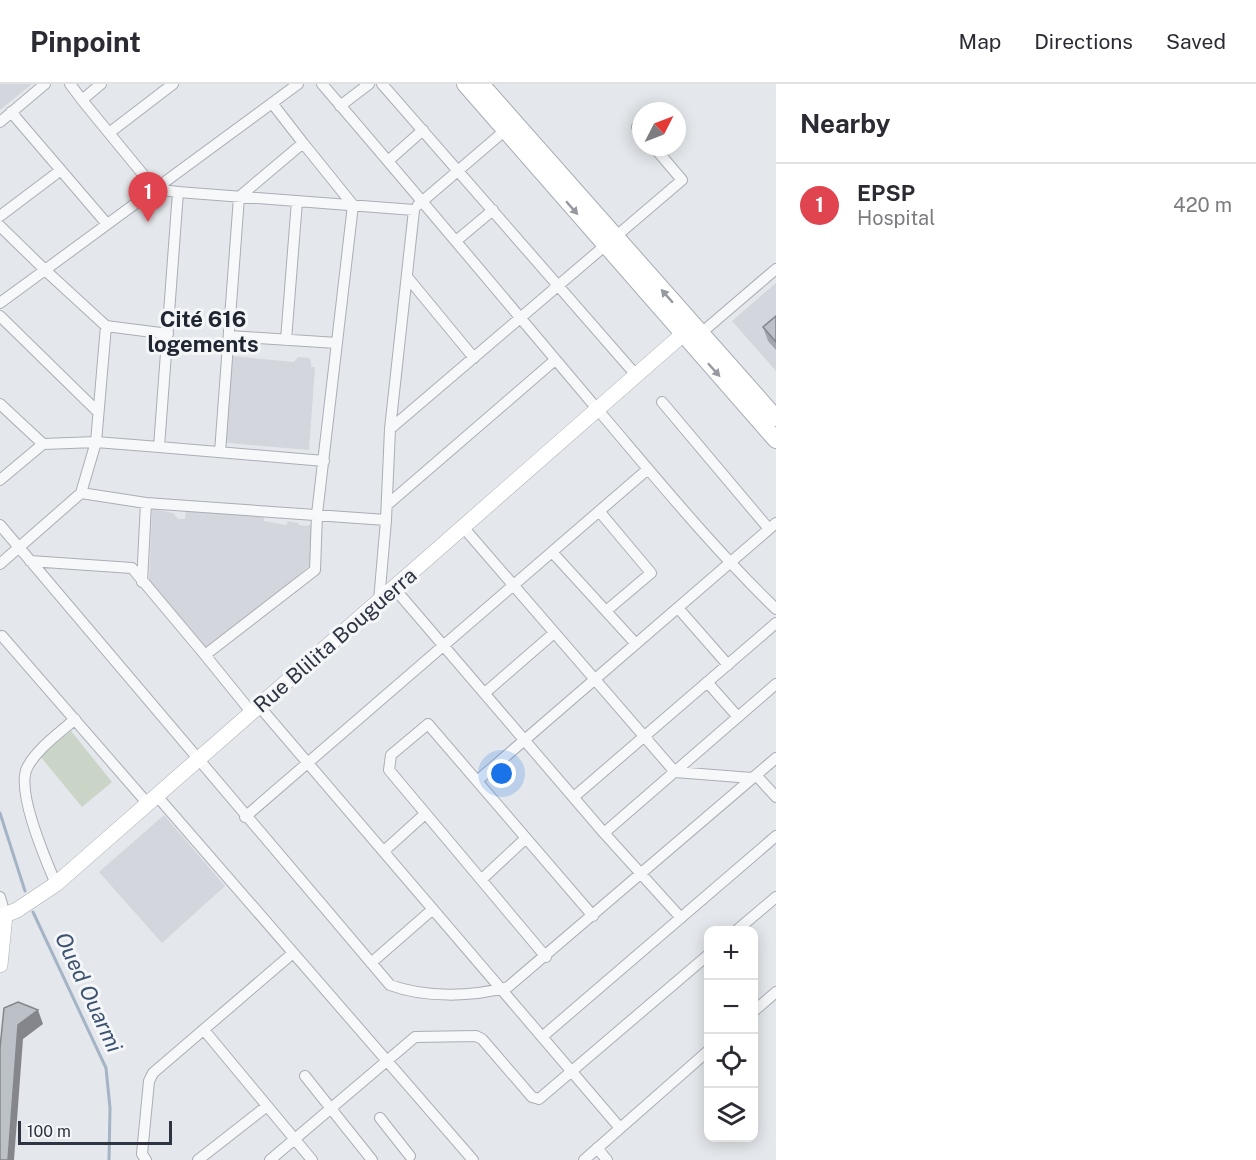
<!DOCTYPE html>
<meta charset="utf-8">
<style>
:root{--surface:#fff;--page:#f2f2f3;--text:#2b2b33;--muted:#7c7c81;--line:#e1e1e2;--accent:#c05966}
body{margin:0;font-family:"Public Sans",sans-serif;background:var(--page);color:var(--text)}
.controls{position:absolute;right:18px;bottom:18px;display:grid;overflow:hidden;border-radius:12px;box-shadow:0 3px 15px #0003}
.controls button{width:54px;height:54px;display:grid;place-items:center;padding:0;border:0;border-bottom:2px solid var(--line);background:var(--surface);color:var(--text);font:30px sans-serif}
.compass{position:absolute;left:632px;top:18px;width:54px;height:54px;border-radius:50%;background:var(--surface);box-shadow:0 3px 15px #0003;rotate:48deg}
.scale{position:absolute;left:18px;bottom:15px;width:154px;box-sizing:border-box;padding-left:6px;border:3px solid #2e3441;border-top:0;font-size:16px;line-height:21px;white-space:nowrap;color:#2e3441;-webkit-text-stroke:4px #f4f6f8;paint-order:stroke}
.you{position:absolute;left:502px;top:690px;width:21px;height:21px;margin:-15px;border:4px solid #fff;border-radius:50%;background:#1a73e8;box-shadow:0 0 0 9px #1a73e833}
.badge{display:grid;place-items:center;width:39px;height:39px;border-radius:50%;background:var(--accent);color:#fff;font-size:20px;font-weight:700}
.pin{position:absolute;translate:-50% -50px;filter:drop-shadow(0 2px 3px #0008)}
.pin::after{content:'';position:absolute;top:32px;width:21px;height:18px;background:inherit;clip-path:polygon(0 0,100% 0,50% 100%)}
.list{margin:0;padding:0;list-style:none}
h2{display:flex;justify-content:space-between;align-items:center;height:78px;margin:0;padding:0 24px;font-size:26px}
h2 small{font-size:20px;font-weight:400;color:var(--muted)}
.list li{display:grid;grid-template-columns:39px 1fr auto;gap:18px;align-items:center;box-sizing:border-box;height:84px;padding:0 24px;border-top:2px solid var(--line)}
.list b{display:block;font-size:22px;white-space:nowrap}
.list p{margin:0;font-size:20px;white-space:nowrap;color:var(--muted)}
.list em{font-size:20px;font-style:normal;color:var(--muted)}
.icon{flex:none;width:33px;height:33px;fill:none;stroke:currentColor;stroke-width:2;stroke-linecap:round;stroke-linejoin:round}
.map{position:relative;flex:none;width:776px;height:1076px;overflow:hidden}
header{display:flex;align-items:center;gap:36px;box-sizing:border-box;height:84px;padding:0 30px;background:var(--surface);border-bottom:2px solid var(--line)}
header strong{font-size:28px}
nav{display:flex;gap:33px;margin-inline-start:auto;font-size:21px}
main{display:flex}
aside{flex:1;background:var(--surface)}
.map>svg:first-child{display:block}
.built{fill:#d3d6dc}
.green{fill:#cad4c7}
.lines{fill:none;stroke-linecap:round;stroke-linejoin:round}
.stream{stroke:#a4b4c6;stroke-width:3}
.street-casing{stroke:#aaaeb5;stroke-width:12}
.secondary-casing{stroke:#aaaeb5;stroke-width:16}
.primary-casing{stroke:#a5abb5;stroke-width:18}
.street{stroke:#f7f8f9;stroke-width:10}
.secondary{stroke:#fff;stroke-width:15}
.primary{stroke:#fff;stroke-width:16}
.wall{fill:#a2a5ab}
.shaded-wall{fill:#84868b}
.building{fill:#bcc0c7;stroke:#84868b;stroke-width:1.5}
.oneway{fill:#969aa0}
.labels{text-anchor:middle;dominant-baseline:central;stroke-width:6;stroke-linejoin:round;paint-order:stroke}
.street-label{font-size:21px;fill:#2e3441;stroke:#f4f6f8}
.neighbourhood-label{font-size:22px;font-weight:bold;fill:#202632;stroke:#f4f6f8}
.water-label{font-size:22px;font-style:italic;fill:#3c5271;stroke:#f4f6f8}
</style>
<header>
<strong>Pinpoint</strong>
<nav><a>Map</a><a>Directions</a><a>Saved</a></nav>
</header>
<main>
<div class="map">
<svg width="776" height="1076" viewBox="0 0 776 1076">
<rect width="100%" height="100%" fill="#e4e7eb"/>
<!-- built -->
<path class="built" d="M0 0H32L0 26Z
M776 199V287L732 237Z
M232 272 294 278 298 273 309 274 311 277V283H315L309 366 228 359 224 355Z
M186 424 263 428 264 437 286 441 288 437 298 439 299 441 307 442 313 440 310 481 209 570 149 497 152 425 173 429 178 435H185Z
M164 731 225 802 162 859 99 788Z"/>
<!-- green -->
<path class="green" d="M71 647 112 698 82 723 40 672Z"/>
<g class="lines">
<!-- stream -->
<path class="stream" d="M0 729 25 807
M33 828 106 984 110 1024 109 1076"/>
<!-- street casing -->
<g class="street-casing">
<path id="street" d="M70 0 82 16
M101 0 82 16 109 49
M173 0 109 49 155 105 178 108
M322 0C415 108 506 217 598 326 656 394 712 463 776 525
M382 0 636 291
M272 19 303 59
M340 22 369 0
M11 28 107 140
M0 38 45 0
M637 43 641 47
M388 77 423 46
M418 121 509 43
M0 132 61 86
M0 142 45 186 0 219
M456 157 493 126
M408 194 474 274
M0 232 98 328
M106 242 168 250
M700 250 776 185
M229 252 337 259
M286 256 297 117
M662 318 769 445
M0 320 43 360 96 358 159 363
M390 345 682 96 654 63
M220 368 239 113 303 59 353 121 317 430 315 486 205 571 252 629
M324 377 159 363 178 108 414 126 390 345 386 436 379 517
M0 396 43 360
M81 409 146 419 386 436
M387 421 555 276
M599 427 651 489 606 527
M0 441 390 901C425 914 472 913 508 903L776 674
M463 443 675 688 752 694
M552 468 636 560
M30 477 132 484 205 571
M0 480 81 409 96 358 106 242 45 186 298 0
M142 498 146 419
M394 504 604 749 776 600
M678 524 728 581
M2 552 148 720
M707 598 738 633
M486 608 554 549
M259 622 620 1044
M756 691 776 713
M477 697 776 439
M157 712 473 1076
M575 712 776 539
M245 733 648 385
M604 749 681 834
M384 767 425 730
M481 796 526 754
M56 800C46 777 16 707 27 684 36 665 60 649 75 635
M0 813 5 831H0
M737 846 776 813
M546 873 389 686 391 671 428 640 593 832
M371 879 433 825
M754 927 776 908
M204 946 312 1076
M542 953 776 752
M305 992 372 1076
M380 1034 410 1072
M597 1064 607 1076
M146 1076 142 1070 149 997 153 989 293 869
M198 1076 267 1022
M270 1076 415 953 476 952 482 955 532 1013 539 1015 708 871
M584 1076 708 967"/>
</g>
<!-- secondary casing -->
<g class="secondary-casing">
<path id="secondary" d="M0 881 5 831 17 826 56 800 682 251 696 250"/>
</g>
<!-- primary casing -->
<g class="primary-casing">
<path id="primary" d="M465 0 776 356
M481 0 776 334"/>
</g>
<!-- street -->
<use href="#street" class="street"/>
<!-- secondary -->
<use href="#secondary" class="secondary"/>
<!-- primary -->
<use href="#primary" class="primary"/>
</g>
<!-- wall -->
<path class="wall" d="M776 232V266L768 257 763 243Z"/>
<!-- shaded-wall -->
<path class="shaded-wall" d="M38 926 43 940 23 955 14 1076H8L18 941Z"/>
<!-- building -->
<path class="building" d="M776 232V258L763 243Z
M18 918 38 926 18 941 8 1076H0V964L4 924Z"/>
<!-- one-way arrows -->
<defs><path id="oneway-solid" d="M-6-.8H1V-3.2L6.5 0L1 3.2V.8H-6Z" transform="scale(1.5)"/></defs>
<g class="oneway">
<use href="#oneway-solid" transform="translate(572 124) rotate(49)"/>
<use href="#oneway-solid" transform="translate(667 212) rotate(-131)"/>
<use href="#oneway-solid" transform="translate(714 286) rotate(48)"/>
</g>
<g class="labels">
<!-- street labels -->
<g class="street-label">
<text transform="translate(335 556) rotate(-41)">Rue Blilita Bouguerra</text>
</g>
<!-- neighbourhood labels -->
<g class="neighbourhood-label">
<text x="203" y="235">Cité 616<tspan x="203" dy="25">logements</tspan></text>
</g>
<!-- water labels -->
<g class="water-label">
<text transform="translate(89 908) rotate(65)">Oued Ouarmi</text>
</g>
</g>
</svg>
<div class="controls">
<button>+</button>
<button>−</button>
<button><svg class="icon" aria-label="locate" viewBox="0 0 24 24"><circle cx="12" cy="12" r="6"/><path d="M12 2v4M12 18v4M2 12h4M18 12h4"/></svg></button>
<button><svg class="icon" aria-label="layers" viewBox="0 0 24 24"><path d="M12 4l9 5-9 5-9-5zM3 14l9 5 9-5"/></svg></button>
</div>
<svg class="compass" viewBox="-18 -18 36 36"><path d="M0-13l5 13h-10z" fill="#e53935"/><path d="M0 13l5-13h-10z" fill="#7c7c81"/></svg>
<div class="scale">100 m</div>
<div class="you"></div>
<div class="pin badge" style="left:148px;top:138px;background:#e0444e">1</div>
</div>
<aside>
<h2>Nearby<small></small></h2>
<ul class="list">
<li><span class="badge" style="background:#e0444e">1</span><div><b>EPSP</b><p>Hospital</p></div><em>420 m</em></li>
</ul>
</aside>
</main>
